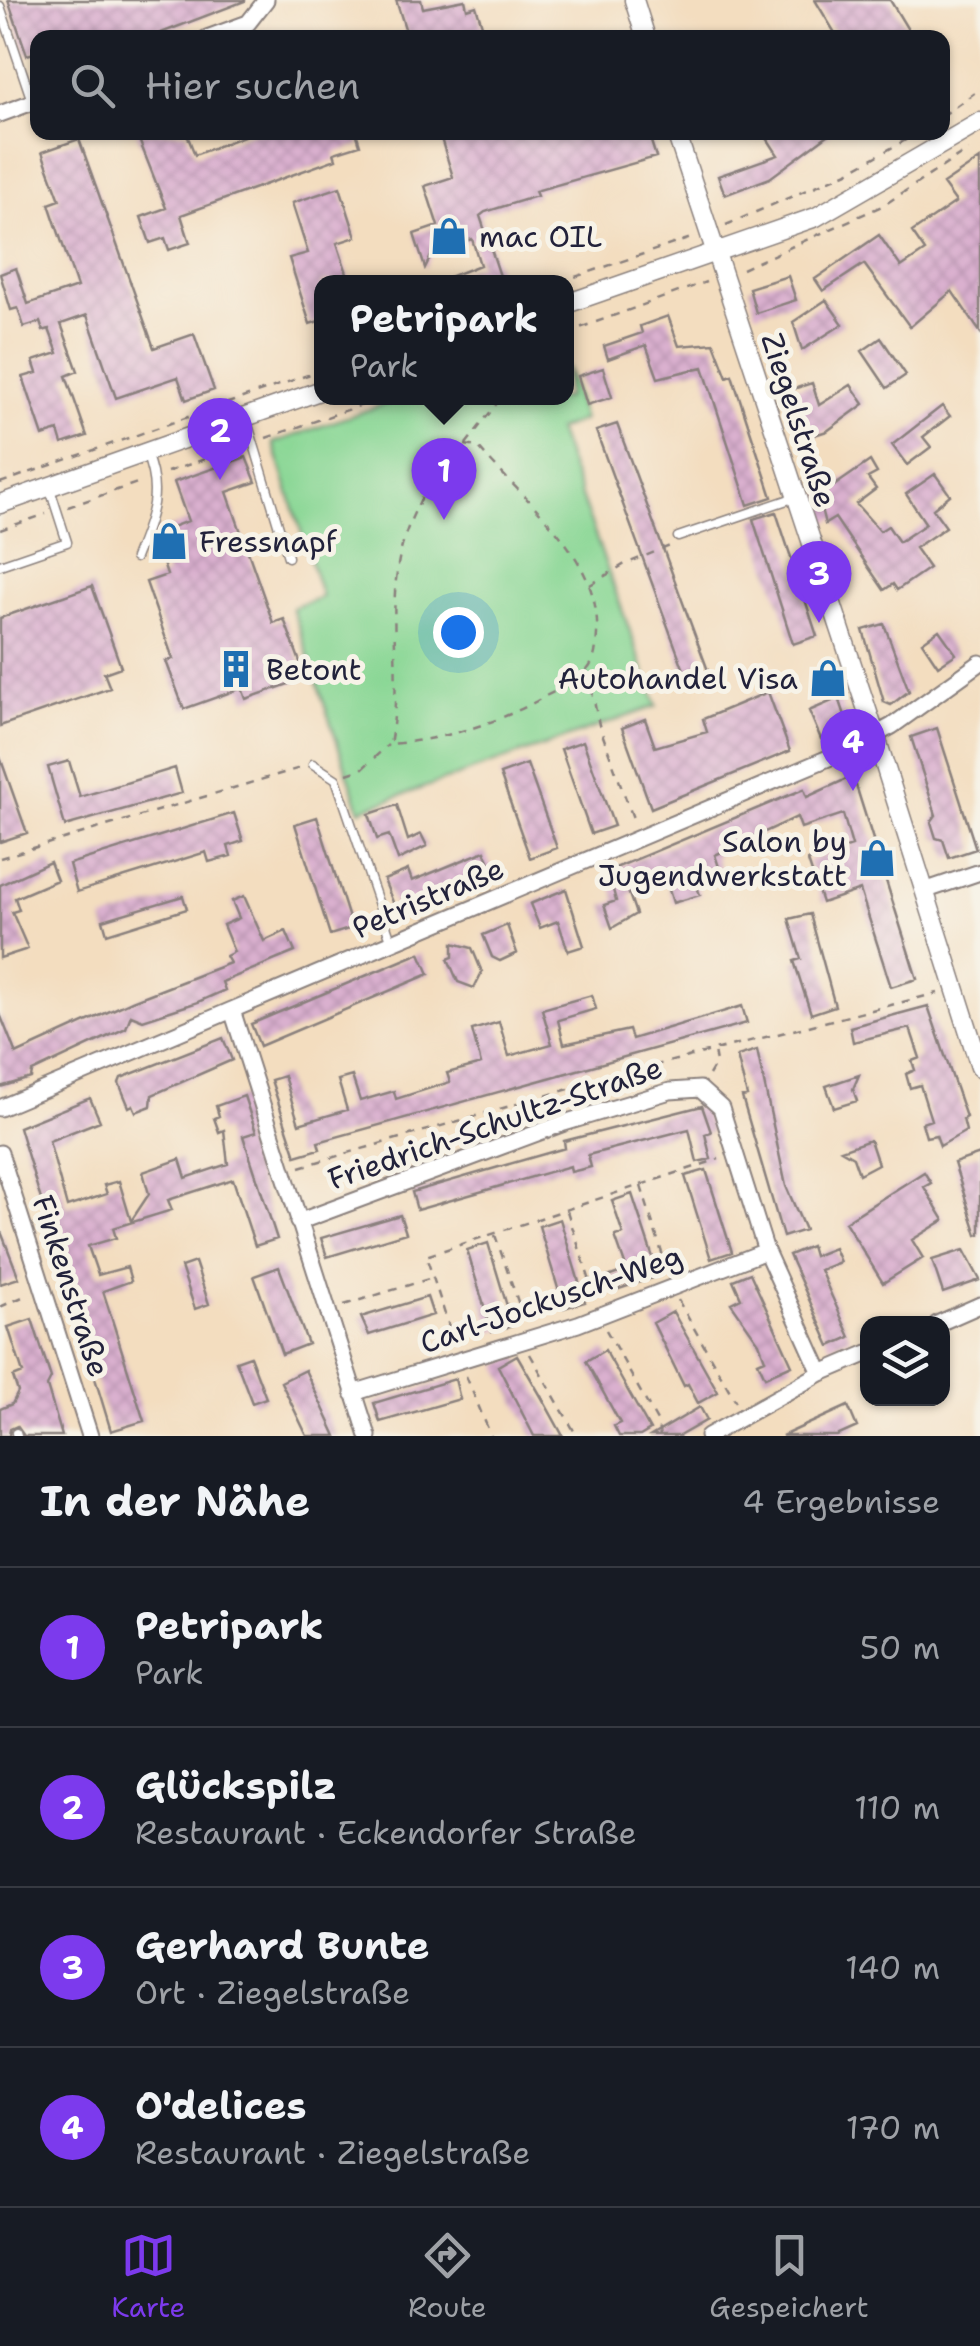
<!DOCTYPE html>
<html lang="de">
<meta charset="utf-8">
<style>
:root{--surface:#171b24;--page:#20242c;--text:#f1f3f6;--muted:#9ea1a6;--line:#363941;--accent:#7c3aed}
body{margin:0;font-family:"Shantell Sans",sans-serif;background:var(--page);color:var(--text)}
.controls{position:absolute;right:30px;bottom:30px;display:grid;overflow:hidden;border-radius:20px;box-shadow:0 2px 8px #0004}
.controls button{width:90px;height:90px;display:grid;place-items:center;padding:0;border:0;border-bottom:2px solid var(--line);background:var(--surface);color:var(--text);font:50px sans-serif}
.you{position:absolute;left:458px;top:632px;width:35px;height:35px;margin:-25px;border:8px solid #fff;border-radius:50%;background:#1a73e8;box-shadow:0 0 0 15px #1a73e833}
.badge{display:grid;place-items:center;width:65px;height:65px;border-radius:50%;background:var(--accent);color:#fff;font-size:32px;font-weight:700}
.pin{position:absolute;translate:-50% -82px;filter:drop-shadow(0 2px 5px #0008)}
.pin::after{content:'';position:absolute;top:52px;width:35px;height:30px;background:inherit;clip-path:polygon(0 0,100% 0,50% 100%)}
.popup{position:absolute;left:314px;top:275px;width:260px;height:130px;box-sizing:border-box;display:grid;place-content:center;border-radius:20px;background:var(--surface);filter:drop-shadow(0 2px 8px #0005);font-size:32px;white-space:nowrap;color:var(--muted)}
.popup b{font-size:38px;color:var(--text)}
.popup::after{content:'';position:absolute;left:50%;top:100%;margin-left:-20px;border:20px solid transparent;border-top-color:var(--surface)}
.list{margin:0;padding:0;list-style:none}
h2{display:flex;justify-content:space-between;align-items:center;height:130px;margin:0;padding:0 40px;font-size:42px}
h2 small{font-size:32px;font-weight:400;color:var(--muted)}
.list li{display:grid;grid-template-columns:65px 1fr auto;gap:30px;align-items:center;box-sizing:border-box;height:160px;padding:0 40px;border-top:2px solid var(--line)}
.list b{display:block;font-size:38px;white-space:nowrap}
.list p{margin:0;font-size:32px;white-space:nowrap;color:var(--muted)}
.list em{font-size:32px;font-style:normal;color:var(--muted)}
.icon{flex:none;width:55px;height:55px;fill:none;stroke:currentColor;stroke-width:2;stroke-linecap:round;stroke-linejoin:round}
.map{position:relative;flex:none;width:980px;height:1436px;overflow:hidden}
.search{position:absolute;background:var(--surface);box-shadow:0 2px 8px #0004;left:30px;right:30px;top:30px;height:110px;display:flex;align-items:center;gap:25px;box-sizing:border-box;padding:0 35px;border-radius:20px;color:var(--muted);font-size:38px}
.sheet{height:770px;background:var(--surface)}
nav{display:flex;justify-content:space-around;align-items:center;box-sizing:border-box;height:140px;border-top:2px solid var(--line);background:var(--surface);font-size:28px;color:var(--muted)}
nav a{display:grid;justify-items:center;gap:5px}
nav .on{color:var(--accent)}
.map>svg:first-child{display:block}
.park{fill:#8ad795;stroke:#567c68;stroke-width:2.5}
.building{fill:url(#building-cross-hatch)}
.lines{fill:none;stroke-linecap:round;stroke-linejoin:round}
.service-casing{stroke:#8a807d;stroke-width:11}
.minor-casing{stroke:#8a807d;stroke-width:19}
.tertiary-casing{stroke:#8a807d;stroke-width:21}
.path{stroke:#8a807d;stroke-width:2.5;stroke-dasharray:8 8;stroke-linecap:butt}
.service{stroke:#fff;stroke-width:8}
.minor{stroke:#fff;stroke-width:15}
.tertiary{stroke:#fff;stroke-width:18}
.labels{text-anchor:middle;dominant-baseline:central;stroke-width:10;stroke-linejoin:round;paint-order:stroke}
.poi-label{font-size:30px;fill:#22223b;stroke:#f7f3e8;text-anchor:start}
.street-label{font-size:30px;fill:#22223b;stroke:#f7f3e8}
</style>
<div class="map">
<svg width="980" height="1436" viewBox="0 0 980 1436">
<defs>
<pattern id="building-cross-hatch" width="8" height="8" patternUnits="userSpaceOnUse" patternTransform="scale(2.5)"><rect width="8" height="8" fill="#dab0cf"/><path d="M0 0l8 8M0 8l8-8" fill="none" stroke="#bb97b3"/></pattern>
</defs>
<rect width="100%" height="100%" fill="#f7f3e8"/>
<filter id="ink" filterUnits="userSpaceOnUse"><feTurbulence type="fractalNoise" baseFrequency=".01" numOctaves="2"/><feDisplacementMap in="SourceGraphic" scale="20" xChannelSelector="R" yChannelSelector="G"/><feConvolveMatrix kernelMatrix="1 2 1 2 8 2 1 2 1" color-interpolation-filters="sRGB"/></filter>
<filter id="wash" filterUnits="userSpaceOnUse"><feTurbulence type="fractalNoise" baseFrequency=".0048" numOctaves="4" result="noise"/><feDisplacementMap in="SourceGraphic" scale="40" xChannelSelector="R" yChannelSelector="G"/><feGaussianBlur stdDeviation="2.25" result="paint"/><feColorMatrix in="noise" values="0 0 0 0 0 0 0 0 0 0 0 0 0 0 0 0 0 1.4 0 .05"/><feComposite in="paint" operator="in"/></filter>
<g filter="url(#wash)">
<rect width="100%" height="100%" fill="#f3ddbf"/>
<!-- park -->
<path class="park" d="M567 367 583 420 557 430 657 706 360 810 292 608 322 597 273 443 401 398H566Z"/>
<g id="blocks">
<!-- building -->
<path class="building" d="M8 0H245V1L148 38H38V52L27 55Z
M396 0H421L423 8 465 0 467 9 476 6 486 38H408Z
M815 0H890L913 38H838Z
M136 132H186L195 155 254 132H356L360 145 334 153 336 159 181 215 190 243 169 250 165 238 150 243 141 217 166 208Z
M439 132H648L656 157 535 191 537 196 485 212 480 216 502 282H436L480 265 472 239 433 252 425 268 414 234 438 226 425 186 453 177Z
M763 132H832L770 178 725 195 718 176 778 155Z
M79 139 154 348 194 334 214 390 186 400 178 377 116 398 87 315 61 324 78 371 66 376 87 436 62 444 58 431 43 436 23 377 37 373 33 361 58 353 49 329 43 331 40 322 24 327 18 308 11 310 0 274 16 268 28 304 77 287 49 204 60 200 42 152Z
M980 159V332L952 291 910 327 864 264 823 291 815 279 879 235 901 267 925 251 912 232 956 202 943 184Z
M340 187 356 237 337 243 350 282H322V320L310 324 289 258 308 253 292 203Z
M788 276 796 300 756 313 749 288Z
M826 300 843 324 802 350 793 322Z
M668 316 679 346 714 343 727 377 732 375 772 497 748 505 703 367 658 378 646 345 608 359 604 346 642 333 640 326Z
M881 338 906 375 887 388 862 351Z
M603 368 612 397 587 405 578 376Z
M812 383 819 405 851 385 864 404 827 431 805 438 790 390Z
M942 406 950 416 923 437 931 447 907 465 892 445Z
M617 424 710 676 689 684 596 431Z
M246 457 256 482 227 492 273 623 284 619 306 678 246 699 242 688 184 709 166 661 173 659 146 582 167 575 153 534 188 521 174 482Z
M870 461 877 473 868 478 876 489 856 504 880 531 888 526 899 542 926 524 906 494 935 474 950 495 933 509 946 527 915 548 929 568 897 590 893 584 884 590 835 518 825 524 818 497Z
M776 512 817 636 793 644 753 519Z
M92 586 121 667 104 673 110 688 0 726V618Z
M884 624 909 691 891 705 884 702 863 630Z
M939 630 956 654 938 666 922 642Z
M768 692 790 751 651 808 622 728 645 719 655 747 707 732 703 719Z
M839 698 849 727 821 739 809 711Z
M937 728 976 849 949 858 943 840 936 838 931 822 936 815 911 737Z
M583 741 614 826 591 834 561 749Z
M0 757 27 833 0 842Z
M69 761 80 797 175 768 182 793 65 826 48 767Z
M527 764 557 848 530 858 500 774Z
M853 776 917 979 891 987 860 890 822 903 808 861 852 846 843 814 801 828 797 817 715 855 721 873 695 881 700 895 673 903 666 880 629 894 636 914 612 928 604 905 616 901 608 871 804 789 807 797Z
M397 805 408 840 421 834 427 846 398 860 389 835 377 839 369 814Z
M234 813 243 841 228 846 231 856 209 862 206 852 77 892 69 864Z
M317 817 352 928 330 935 295 824Z
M485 851 495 875 399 917 384 880 408 870 412 881Z
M50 862 57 880 15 898 19 910 12 912 28 949 0 958V885Z
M566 889 584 946 568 951 558 921 540 928 530 904Z
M183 896 187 909 107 934 103 920Z
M244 896 264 941 286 931 295 952 222 982 225 990 198 1002 143 1020 131 1015 126 1028 32 1072 31 1078 0 1087V1014L16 1054 132 1001 230 963 226 956 234 952 223 925 239 918 232 901Z
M810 914 835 1006 811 1014 794 961 801 959 789 919Z
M507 925 517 953 500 961 492 957 483 935Z
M453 943 472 948 482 972 474 988 458 982 448 959 453 957Z
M420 953 429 974 260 1046 251 1024Z
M592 995 596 1009 558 1020 564 1044 629 1030 632 1039 742 1006 747 1023 318 1142 320 1149 296 1156 271 1080 284 1076 299 1124 347 1110 338 1080 352 1076 360 1101 394 1091 396 1099 450 1082 447 1073 481 1064 472 1030 499 1022 509 1056 552 1044 542 1009Z
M928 1006 966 1117 963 1119 966 1131 940 1146 936 1135 926 1137 922 1123 931 1120 920 1085 910 1088 906 1074 915 1070 912 1061 920 1058 910 1028 853 1042 850 1027Z
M223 1038 232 1060 152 1095 151 1106 136 1112 133 1105 129 1107 119 1083 121 1078Z
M757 1050 786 1186 805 1230 783 1237 742 1097 747 1096 737 1056Z
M859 1075 853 1089 857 1101 834 1108 826 1086Z
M244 1096 256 1132 243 1136 277 1239 255 1246 233 1179 168 1200 172 1210 113 1228 116 1238 88 1246 98 1275 127 1267 131 1281 103 1291 144 1421 111 1431 19 1127 90 1098 100 1121 49 1141 67 1207 107 1194 104 1185 119 1181 131 1221 149 1194 143 1172 180 1159 186 1178 228 1164 224 1130 219 1132 214 1118 219 1116 216 1106Z
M702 1106 711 1132 705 1134 711 1159 697 1162 689 1129 588 1155 591 1167 571 1172 570 1166 417 1210 412 1192 565 1148 564 1141Z
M870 1140 878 1164 859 1174 853 1157 841 1150Z
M980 1154V1234L977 1235 954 1163Z
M706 1170 732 1252 711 1259 685 1176Z
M924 1172 931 1183 924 1187 944 1220 912 1240 923 1258 883 1283 845 1222Z
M632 1194 659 1276 610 1292 605 1278 627 1270 615 1236 623 1234 612 1201Z
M400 1215 406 1233 327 1257 321 1238Z
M560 1219 585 1302 564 1308 539 1226Z
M0 1229 19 1278 0 1284Z
M488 1243 513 1326 492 1332 467 1250Z
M811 1246 814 1256 834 1248 840 1262 820 1270 850 1337 830 1346 789 1255Z
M964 1250 980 1280 943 1293 932 1260Z
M195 1262 209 1304 195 1309 181 1267Z
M279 1267 308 1344 282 1354 254 1276Z
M750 1273 792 1365 765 1377 758 1362 765 1359 759 1343 731 1303 741 1298 733 1280Z
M427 1297 433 1315 369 1335 361 1317Z
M673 1312 718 1392 698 1403 688 1384 684 1386 653 1323Z
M32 1319 51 1378 47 1386 62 1436H24L17 1426 10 1429 9 1436H0V1409L12 1404 18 1392 13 1377 23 1373 8 1327Z
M605 1350 650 1430 640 1436H619L614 1426 620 1423 586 1361Z
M517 1355 542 1398 563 1436H534L498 1366Z
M250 1356 266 1398 252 1403 236 1361Z
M305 1370 323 1408 336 1436H307L281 1382Z
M455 1379 460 1399 380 1422 374 1403Z
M848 1406 857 1427 837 1436H782Z
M700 1407 707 1420 679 1436H651Z"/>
</g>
</g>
<g filter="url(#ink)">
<use href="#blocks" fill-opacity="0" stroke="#8a807d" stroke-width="2.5"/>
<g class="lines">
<!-- service casing -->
<g class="service-casing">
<path id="service" d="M0 6 32 101
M246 418 288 557
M678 537 796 497
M135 558C150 520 163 494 146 454
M0 565 67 542 49 486
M313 764 336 779 392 943
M16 1433 17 1436"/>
</g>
<!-- minor casing -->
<g class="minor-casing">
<path id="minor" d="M207 38 248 23 266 0
M0 114 38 100
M924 891 980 872
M232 1010 368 1436
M0 1108 845 751 892 726 980 663
M0 1153 90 1436
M298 1222 564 1123 670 1091 700 1089 721 1108 766 1251 821 1373
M937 1324 980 1305
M353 1393 578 1324 766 1251
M708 1436 821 1373 868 1353"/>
</g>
<!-- tertiary casing -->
<g class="tertiary-casing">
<path id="tertiary" d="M634 0 646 38
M676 132 875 734 980 1067
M566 304 816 217 980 122
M0 504 322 390"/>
</g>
<!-- path -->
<path class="path" d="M942 116 980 89
M726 225 848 172 920 132
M742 269 884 205 968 150
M560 282 691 238
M566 333 706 282
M266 438 382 398
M466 444 501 398
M465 445 478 447C524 502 601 554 597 634 596 647 596 660 587 670 577 683 556 690 542 698 497 724 441 740 390 744 408 652 372 581 425 492 436 473 446 456 465 445Z
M167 472 240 447
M0 483 322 370
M68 507 140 482
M0 530 46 514
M590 585 625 564 670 546
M588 672 599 725 634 821
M347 774 362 769 388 745
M0 858 300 768
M709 1075 716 1063 714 1051
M300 1167 617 1075 938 993
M641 1186 667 1269
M567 1211 596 1299
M495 1235 525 1322
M678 1300 736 1402
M344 1305 432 1278
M0 1307 27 1295
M606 1330 657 1421 660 1436
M455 1345 426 1256 719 1159
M530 1354 577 1436
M466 1376 491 1436"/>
<!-- service -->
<use href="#service" class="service"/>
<!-- minor -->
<use href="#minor" class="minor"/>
<!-- tertiary -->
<use href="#tertiary" class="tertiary"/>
</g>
</g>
<!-- icons -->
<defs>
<g id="shop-bare" transform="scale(3)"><path d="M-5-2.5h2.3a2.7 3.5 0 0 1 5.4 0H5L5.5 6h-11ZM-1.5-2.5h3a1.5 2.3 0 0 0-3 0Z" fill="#1f6fb2" stroke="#f7f3e8" stroke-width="2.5" paint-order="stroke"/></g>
<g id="building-bare" transform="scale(3)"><path d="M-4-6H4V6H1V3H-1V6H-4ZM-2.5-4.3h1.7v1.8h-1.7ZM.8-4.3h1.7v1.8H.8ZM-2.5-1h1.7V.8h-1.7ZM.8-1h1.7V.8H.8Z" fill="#1f6fb2" stroke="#f7f3e8" stroke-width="2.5" paint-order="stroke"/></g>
</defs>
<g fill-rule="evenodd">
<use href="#shop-bare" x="449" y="236"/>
<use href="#shop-bare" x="169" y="541"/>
<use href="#building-bare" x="236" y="669"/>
<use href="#shop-bare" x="828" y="678"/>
<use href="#shop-bare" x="877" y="858"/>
</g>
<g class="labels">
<!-- poi labels -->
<g class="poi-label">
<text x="479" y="236">mac OIL</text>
<text x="199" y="541">Fressnapf</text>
<text x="266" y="669">Betont</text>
<text x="798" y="678" text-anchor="end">Autohandel Visa</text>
<text x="847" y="841" text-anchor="end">Salon by<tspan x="847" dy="34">Jugendwerkstatt</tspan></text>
</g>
<!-- street labels -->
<g class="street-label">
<text transform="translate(799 420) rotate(72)">Ziegelstraße</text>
<text transform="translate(428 898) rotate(-23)">Petristraße</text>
<text transform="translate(495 1123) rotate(-19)">Friedrich-Schultz-Straße</text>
<text transform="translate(71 1286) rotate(72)">Finkenstraße</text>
<text transform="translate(551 1299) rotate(-19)">Carl-Jockusch-Weg</text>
</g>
</g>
</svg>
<div class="controls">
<button><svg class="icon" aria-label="layers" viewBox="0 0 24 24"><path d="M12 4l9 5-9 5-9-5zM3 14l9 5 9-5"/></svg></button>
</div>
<div class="you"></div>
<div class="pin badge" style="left:444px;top:520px">1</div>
<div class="popup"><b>Petripark</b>Park</div>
<div class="pin badge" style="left:220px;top:480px">2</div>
<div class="pin badge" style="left:819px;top:623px">3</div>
<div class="pin badge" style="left:853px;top:791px">4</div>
<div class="search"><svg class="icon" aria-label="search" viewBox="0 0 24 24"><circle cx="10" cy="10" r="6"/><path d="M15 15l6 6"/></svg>Hier suchen</div>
</div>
<section class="sheet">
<h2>In der Nähe<small>4 Ergebnisse</small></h2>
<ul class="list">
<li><span class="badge">1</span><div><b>Petripark</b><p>Park</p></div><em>50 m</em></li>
<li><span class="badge">2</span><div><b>Glückspilz</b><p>Restaurant · Eckendorfer Straße</p></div><em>110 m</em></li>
<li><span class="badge">3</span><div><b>Gerhard Bunte</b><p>Ort · Ziegelstraße</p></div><em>140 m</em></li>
<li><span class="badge">4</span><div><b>O'delices</b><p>Restaurant · Ziegelstraße</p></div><em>170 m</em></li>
</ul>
</section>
<nav>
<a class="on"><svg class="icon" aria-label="map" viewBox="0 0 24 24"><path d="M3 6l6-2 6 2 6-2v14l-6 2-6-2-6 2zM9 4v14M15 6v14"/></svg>Karte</a>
<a><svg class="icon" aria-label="directions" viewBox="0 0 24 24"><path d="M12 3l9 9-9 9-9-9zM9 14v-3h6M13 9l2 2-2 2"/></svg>Route</a>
<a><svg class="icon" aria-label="saved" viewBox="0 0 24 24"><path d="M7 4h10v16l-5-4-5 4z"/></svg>Gespeichert</a>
</nav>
